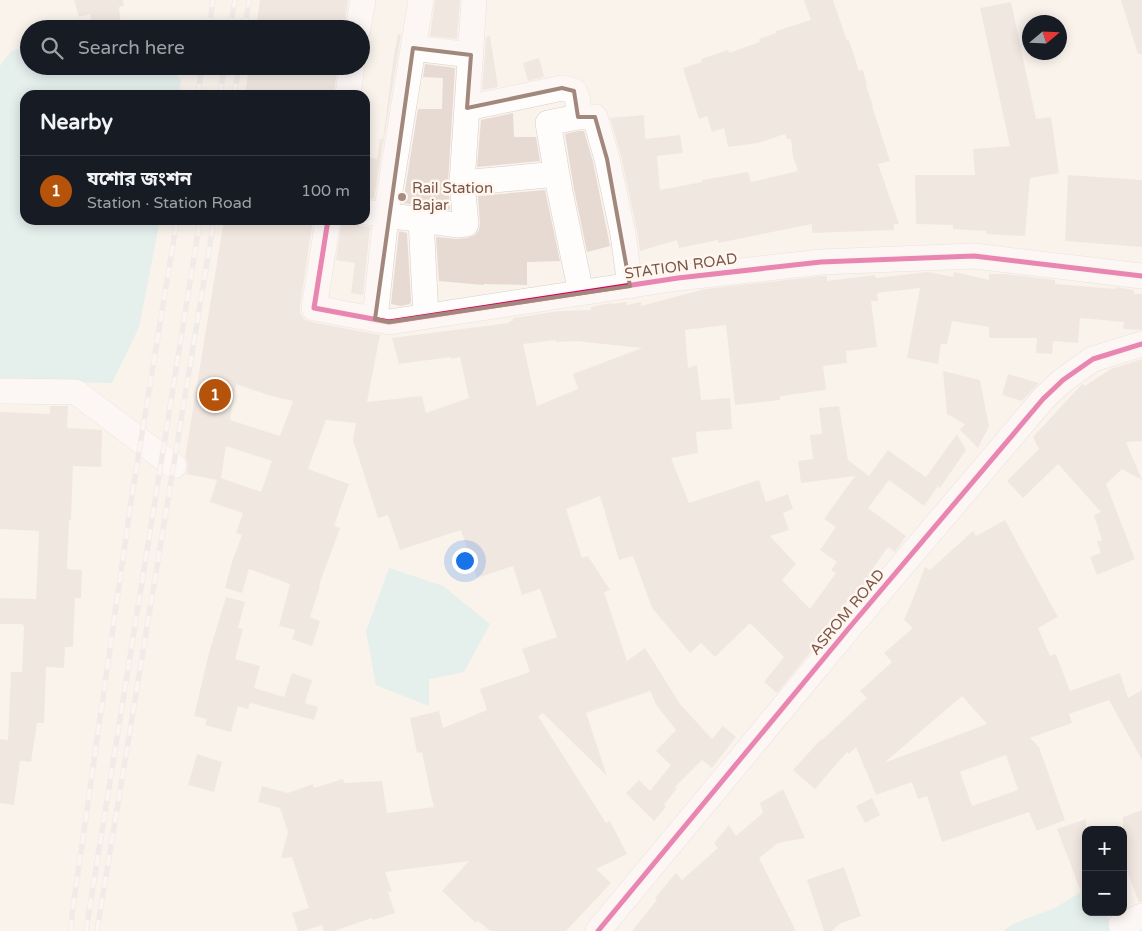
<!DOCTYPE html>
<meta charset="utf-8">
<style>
:root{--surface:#171b24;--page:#20242c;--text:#f1f3f6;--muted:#9ea1a6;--line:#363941;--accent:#b45309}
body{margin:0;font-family:"Varela Round","Noto Sans Bengali",sans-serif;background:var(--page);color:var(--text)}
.controls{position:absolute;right:15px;bottom:15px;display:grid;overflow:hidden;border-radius:10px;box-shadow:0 2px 12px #0003}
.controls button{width:45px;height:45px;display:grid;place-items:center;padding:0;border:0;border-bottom:1px solid var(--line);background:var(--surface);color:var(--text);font:25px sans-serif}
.compass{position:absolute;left:1022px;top:15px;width:45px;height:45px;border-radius:50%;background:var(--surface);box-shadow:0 2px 12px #0003;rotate:71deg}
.you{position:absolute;left:464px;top:560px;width:18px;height:18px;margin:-12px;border:4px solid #fff;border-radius:50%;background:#1a73e8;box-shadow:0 0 0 8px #1a73e833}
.badge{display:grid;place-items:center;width:32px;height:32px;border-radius:50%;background:var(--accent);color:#fff;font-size:16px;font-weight:700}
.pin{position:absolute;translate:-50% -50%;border:2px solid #fff;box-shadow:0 1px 5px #0006}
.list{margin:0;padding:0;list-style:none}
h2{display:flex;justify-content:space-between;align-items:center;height:65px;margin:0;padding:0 20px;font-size:21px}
h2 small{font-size:16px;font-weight:400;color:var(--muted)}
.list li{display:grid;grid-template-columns:32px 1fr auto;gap:15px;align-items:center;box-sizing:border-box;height:70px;padding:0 20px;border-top:1px solid var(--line)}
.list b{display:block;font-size:19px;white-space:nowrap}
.list p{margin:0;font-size:16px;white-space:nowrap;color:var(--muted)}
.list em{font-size:16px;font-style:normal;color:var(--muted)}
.icon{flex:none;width:28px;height:28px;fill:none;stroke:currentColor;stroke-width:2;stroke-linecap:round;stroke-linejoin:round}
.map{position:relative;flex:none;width:1142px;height:931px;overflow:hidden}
.search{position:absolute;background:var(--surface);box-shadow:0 2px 12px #0003;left:20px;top:20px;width:350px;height:55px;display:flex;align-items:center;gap:12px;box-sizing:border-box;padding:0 18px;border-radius:28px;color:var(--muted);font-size:19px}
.panel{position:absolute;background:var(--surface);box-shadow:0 2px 12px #0003;left:20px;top:90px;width:350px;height:135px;border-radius:15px}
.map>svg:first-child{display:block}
.water{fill:#cdeaea}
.building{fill:#e6dad3;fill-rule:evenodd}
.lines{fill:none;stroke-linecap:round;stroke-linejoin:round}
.minor-casing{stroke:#d8cec9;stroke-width:26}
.minor{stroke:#fefdfc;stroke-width:25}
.rail-casing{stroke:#e5e3e5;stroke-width:5.5}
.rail{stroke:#fff7ef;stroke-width:4;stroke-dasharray:11;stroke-linecap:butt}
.cycleway-casing{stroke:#fff7ef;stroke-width:8}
.cycleway{stroke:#d6006c;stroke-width:5}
.marked{fill:none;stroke:#a2887c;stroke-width:4;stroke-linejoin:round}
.poi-dot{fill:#a68d82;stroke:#fff7ef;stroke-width:2}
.labels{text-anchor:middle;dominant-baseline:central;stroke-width:5;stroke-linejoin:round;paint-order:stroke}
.poi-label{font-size:15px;fill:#7a5649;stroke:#fff7ef;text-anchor:start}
.street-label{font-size:15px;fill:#7a5649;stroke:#fff7ef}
</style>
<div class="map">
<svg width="1142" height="931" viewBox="0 0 1142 931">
<rect width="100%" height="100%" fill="#f9f3ec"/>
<!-- water -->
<path class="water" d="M29 47V66H169L181 80 179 95H25V220H160L139 327 112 383 0 381V66L11 51Z
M389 568 443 586 490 624 464 672 429 679V706L376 685 366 631Z
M1086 889V912H1105L1115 931H1003L1013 924 1055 908Z"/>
<!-- building -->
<path class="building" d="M74 0H123L124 6 119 7 121 27 107 29H92L90 14 79 17Z
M260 0H348L344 29H256Z
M435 0H460L457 39 430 36Z
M804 0H833L847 41 849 40 859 71 863 70 867 85H866L873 106H872L890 161 878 164 899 224H894V230L812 233V224L718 243V240L679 248 677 240 640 251 637 231 621 156 610 118 644 115 645 139 680 135 683 153 657 156 660 190 702 182V180L748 172 751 182 798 171 793 157 791 139H787L785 134 758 143 728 147 724 128 712 132 707 116 699 119 683 68 702 62 701 59 728 50 729 53 760 42 759 39 776 33V31L811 20Z
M1121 0H1142V54H1138Z
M1011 2 1036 119 1051 117 1059 173 1030 178 1025 236 986 234V231L953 229V225L916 224 915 175H975L973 149 1010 146 980 8Z
M398 34 401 35 374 199 365 198V157L377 159 380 139H383L394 55Z
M490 36 498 87 482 90 486 37Z
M539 58 544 77 528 81 523 63Z
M425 64 455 68 448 182 450 210 403 203 418 109H442L443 78 423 77Z
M249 66H337L334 95H245Z
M513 113 514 137H536L540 161 477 167 481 120Z
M579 131H584L593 162 610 246 587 252 574 189 565 134Z
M1068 175 1142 180V247L1065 241Z
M545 190 560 261 527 262V285L484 284V285L439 281 436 237 457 239 467 238 475 235 479 230 480 223 478 196Z
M224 220H313L300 306V313L304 319 311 322 380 335 367 402 422 396 426 413 469 398 460 357 451 359V357L399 364 392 338 509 323V321H513V318L559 311 591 310V307L611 303 612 304 626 302 627 305 641 302V306L705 289 822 276H827V281L875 275 876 278 928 272 953 277 954 272 989 280V274H1005L1055 280V284L1116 289V287L1134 290V294H1142V330L1123 329 1124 322 1080 318 1078 343 1053 341 1052 354 1036 353 1037 338H989V327L952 321 947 344H941L938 364 907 358 920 288 877 293 878 301H871L877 347 846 351 847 363 823 366 826 390 780 396V400L735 405 726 325 685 330 688 368 697 365 701 400 730 398 732 429 696 432 698 453 671 458 689 503 759 480 766 502 788 494 793 509 783 513 789 530 770 536 796 564 782 580 810 609 836 573 831 570 837 562 820 550 836 527 824 519 855 476 801 483 798 461 813 459 810 435 822 434 819 408 839 406 848 460 869 476 888 450 938 486 924 506 889 480 868 508 906 536 895 552 888 547 868 575 870 577 853 601 851 604 848 601 829 627 830 628 777 693 764 682 784 657 750 623 715 657 701 643 690 653 652 608 633 556 619 560 600 496 566 509 582 558 588 556 610 590 604 592 627 661 645 648 680 704 712 739 723 726 736 737 712 768 702 760 675 787 677 788 664 805 666 807 654 821 626 793 639 780 650 791 671 765 656 751 676 730 657 706 650 691 586 713 607 776 543 713 538 716 606 823 610 821 627 854 596 869 611 883 566 931H490L478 921 476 923 442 891 469 861 385 872 392 891 388 892 395 913 373 920 372 918 334 931H324L322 925 303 931H298L292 913 309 908 292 857 281 858 288 832 280 808 258 802 262 786 288 793 313 784 314 788 343 779 344 783 382 781 387 813 434 807 431 796 422 752 417 753 410 718 439 711 443 728 487 710 480 689 530 672 522 649 557 637 540 589 522 595 513 566 477 578 461 530 400 550 388 515 378 518 353 440 356 423 326 420 308 469 349 484 334 526 340 528 319 585 320 586 310 617 320 621 312 646 292 639 295 630 279 626 290 584 249 569 242 593 225 588 232 562 242 535 236 533 243 513 210 502 217 480 186 474 188 467 187 461 185 458ZM556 340V342L575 341 642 348 573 374 578 389 537 406 523 344ZM236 384 268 395 293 401 280 436 230 420ZM226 446 272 461 261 492 221 478Z
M342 220H354L357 224 362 226 370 227 363 295 351 293 355 263 336 260Z
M399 231 407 233 411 301 410 304 401 306 391 304Z
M1142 359V441L1126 442 1142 480 1122 469 1106 484 1135 559 1097 575 1090 557 1101 553 1097 542 1102 540 1094 515 1101 512 1058 464 1023 498 1007 481 1039 449 1033 437 1082 384H1083L1085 386 1111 369Z
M943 371 980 380 989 426 978 448 960 430 965 424 947 414Z
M1008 374 1039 383 1022 401 1002 395Z
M50 406H68L67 428 102 430 101 467 73 466 71 520H69L67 569 82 570 81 598H75L73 647H65L64 668 46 667 44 723H37L31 762 20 761 14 805 0 803V739L8 740 11 672H22L24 626 22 624H0V598L36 599 39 531 0 529V412L50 414Z
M957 434 966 450 940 488 926 477Z
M1005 520 1058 617 1038 628 1050 656 1056 654 1070 691 1120 673 1128 698 1142 690V760L1109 700 1069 714 1072 723 1030 738 1039 747 1065 820 1037 831 1029 812 942 842 927 796 918 799 912 782 876 795 856 747 849 754 847 752 815 789 793 770 821 739 822 740 867 698 860 691 892 662 884 653 913 628 904 620 912 601 925 567 930 570 973 531 976 536ZM962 696 987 724 884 763ZM1006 755 1018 790 972 806 960 772Z
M226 597 245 602 238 628 243 629 235 659 260 666 254 688 284 697 292 673 312 680 305 703 318 707 314 720 250 703 248 709 238 706 231 732 205 725 207 719 194 716 209 653Z
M197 754 222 762 214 792 188 785Z
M783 789 805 838 778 843 759 858 796 931H632L657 900 655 898 676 873 682 880 718 848 714 843 729 825 736 836 763 813 760 803Z
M872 798 880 815 865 823 856 806Z
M1142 810V902H1139L1123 860V817Z
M1086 819V900H1084L1057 829Z
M844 867 861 916 839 924 832 931H824L807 880Z"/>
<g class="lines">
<!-- minor casing -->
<g class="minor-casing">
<path id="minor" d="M358 29 363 0
M413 48 471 55
M348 95 352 66
M467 108 562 88 574 91 578 101V117
M462 183 474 0
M365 212 456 225 466 224 462 183 557 174
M328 220 314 308 389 322 678 278 821 262 974 256 1142 276
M421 220 426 316
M581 293 560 192 548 123 578 117H595L607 159 623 234 630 286
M375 319 386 215 421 0
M0 391 76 392 174 466
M598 931 849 628 1043 399 1063 380 1093 359 1142 344
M1124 931 1121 925 1142 916"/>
</g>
<!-- minor -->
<use href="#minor" class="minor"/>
<!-- rail casing -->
<g class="rail-casing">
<path id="rail" d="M209 29 213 0
M230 29 235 0
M245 29 249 0
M198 95 202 66
M220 95 224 66
M234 95 239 66
M71 931 72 915 132 495 177 220
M86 931 200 220
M97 931 214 220"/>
</g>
<!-- rail -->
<use href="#rail" class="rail"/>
<!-- cycleway casing -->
<g class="cycleway-casing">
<path id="cycleway" d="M328 220 314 308 389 322 678 278 821 262 974 256 1142 276
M598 931 849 628 1043 399 1063 380 1093 359 1142 344"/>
</g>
<!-- cycleway -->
<use href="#cycleway" class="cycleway"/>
</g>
<!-- marked area -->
<path d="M0 0H1142V931H0ZM413 48 471 55 467 108 562 88 574 91 578 117H595L607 159 630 286 389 322 375 319Z" fill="#f9f3ec" fill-opacity=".55" fill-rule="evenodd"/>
<path class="marked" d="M413 48 471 55 467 108 562 88 574 91 578 117H595L607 159 630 286 389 322 375 319Z"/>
<!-- markers -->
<circle class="poi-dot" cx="402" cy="197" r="5"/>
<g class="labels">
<!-- poi labels -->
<g class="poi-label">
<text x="412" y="188">Rail Station<tspan x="412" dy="17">Bajar</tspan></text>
</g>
<!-- street labels -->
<g class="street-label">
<text transform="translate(681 266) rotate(-8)">STATION ROAD</text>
<text transform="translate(847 612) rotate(-50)">ASROM ROAD</text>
</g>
</g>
</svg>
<div class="controls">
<button>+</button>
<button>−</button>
</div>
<svg class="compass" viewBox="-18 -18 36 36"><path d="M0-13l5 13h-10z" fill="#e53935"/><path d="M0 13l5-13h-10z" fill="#9ea1a6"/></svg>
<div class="you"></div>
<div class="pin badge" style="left:215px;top:395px">1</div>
<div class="search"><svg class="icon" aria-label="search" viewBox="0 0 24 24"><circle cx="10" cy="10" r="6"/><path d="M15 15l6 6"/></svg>Search here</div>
<section class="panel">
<h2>Nearby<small></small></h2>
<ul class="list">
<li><span class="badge">1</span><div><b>যশোর জংশন</b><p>Station · Station Road</p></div><em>100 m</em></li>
</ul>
</section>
</div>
